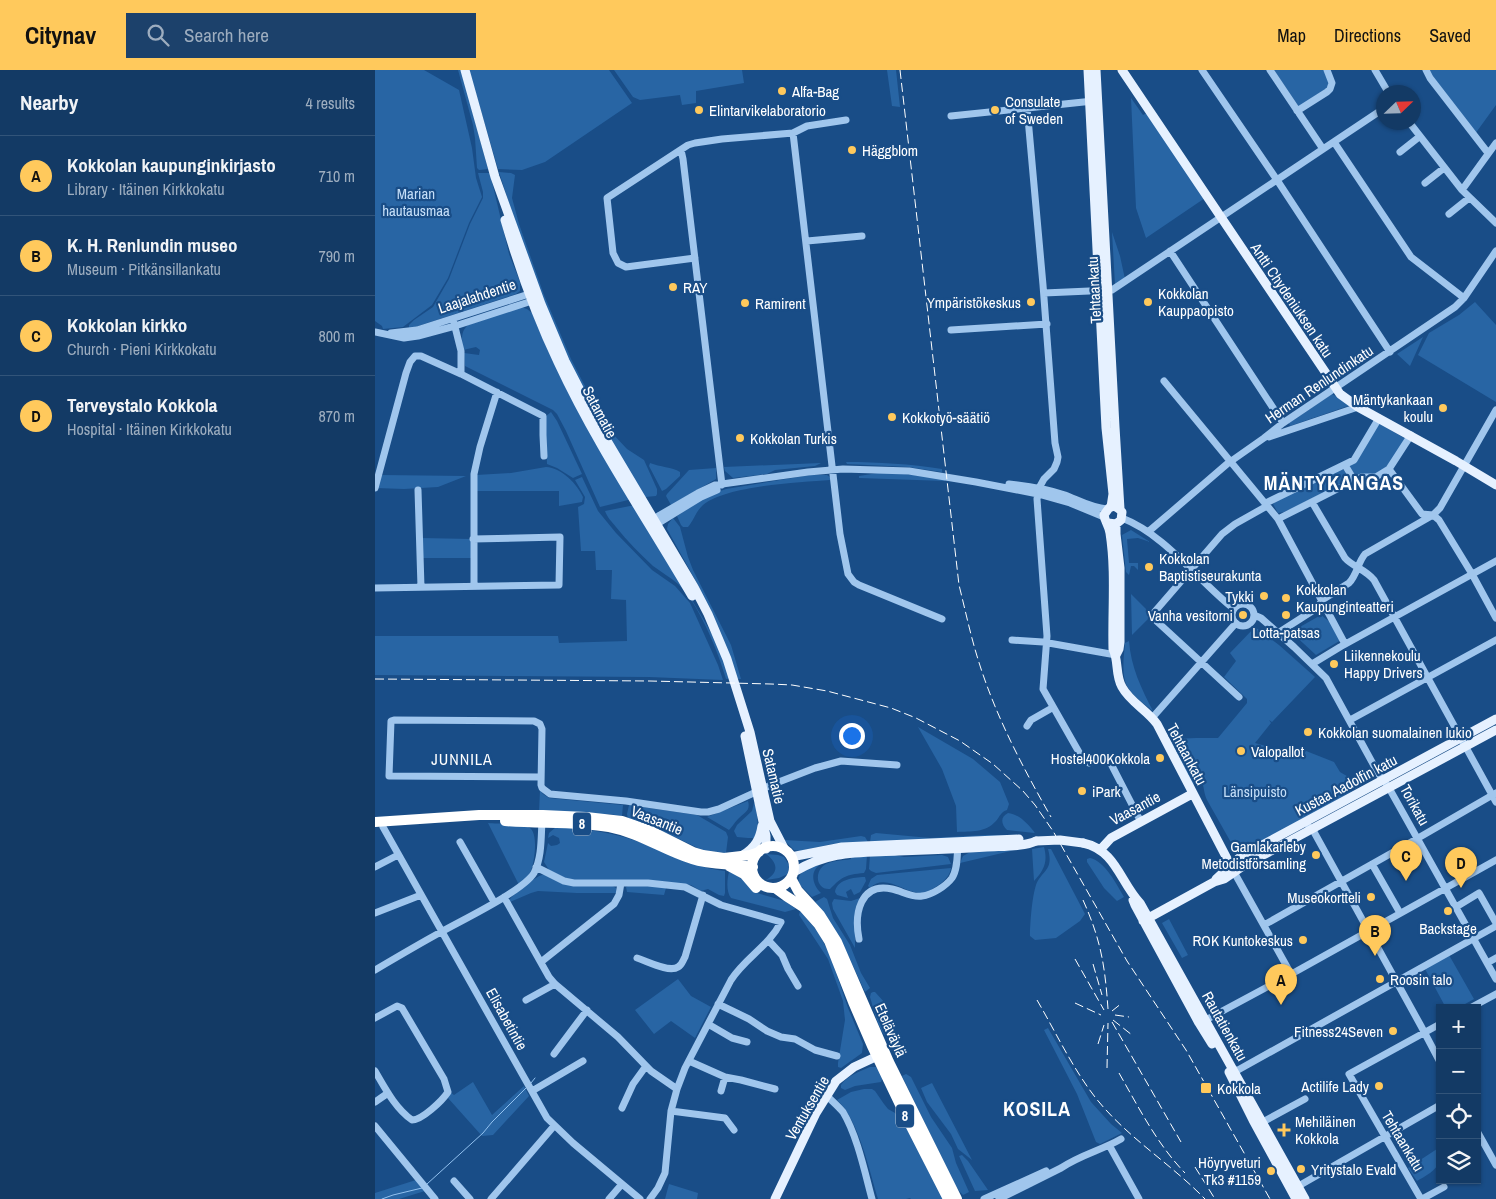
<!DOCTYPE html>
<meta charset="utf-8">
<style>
:root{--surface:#133a65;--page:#1c416b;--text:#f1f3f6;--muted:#9dadbf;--line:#325479;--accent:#ffc95c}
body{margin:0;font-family:"Archivo Narrow",sans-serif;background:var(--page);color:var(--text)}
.controls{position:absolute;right:15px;bottom:15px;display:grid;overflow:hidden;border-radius:0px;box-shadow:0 1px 4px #0004}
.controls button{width:45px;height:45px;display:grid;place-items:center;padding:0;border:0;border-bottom:1px solid var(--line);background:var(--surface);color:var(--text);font:25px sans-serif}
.compass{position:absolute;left:1001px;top:15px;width:45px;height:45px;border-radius:50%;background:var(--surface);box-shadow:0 1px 4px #0004;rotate:67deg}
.you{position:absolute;left:476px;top:665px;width:18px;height:18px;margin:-12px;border:4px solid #fff;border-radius:50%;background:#1a73e8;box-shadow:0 0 0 8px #1a73e833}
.badge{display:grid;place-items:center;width:32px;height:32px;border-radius:50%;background:var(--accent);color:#111;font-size:16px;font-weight:700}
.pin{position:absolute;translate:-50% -41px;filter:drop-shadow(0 1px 2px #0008)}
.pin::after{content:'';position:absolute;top:26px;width:18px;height:15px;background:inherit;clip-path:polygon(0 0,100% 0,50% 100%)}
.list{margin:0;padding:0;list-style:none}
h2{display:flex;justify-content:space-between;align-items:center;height:65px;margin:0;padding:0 20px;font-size:21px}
h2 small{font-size:16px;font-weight:400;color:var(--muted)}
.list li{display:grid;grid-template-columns:32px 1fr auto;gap:15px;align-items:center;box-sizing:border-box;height:80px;padding:0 20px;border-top:1px solid var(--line)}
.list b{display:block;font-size:19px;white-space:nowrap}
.list p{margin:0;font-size:16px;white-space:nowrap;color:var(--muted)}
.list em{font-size:16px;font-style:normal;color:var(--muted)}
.icon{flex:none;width:28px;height:28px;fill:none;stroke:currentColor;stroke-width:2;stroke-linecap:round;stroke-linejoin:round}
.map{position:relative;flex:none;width:1121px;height:1129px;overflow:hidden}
header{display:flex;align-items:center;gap:30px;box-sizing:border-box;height:70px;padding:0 25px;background:var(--accent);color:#111}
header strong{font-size:24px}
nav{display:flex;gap:28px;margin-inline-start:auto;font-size:18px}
.search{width:350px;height:45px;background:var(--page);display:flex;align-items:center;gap:12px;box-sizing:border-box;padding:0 18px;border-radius:0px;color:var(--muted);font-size:19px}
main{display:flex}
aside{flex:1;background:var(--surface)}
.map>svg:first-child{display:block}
.green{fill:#2865a4}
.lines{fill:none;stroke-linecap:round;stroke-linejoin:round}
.stream{stroke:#92c1ef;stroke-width:1}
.minor{stroke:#a0c6ed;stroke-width:7}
.major{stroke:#e6f1ff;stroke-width:9}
.highway{stroke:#fff;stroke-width:10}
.rail{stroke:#fff;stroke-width:1;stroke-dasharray:9 4;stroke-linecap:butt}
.major-bridge{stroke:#e6f1ff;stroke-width:9}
.poi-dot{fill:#ffc95c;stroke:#194d87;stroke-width:2}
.labels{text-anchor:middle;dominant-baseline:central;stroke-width:4.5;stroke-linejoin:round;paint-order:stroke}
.shield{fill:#194d87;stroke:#bacadb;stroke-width:1}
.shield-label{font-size:14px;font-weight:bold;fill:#fff}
.poi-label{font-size:15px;fill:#fff;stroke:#194d87;text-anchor:start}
.park-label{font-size:15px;fill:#c5dff9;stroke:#194d87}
.street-label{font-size:15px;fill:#fff;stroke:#194d87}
.neighbourhood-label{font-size:16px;letter-spacing:1px;fill:#fff;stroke:#194d87}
.district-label{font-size:20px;font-weight:bold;letter-spacing:1px;fill:#fff;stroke:#194d87}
</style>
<header>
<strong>Citynav</strong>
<div class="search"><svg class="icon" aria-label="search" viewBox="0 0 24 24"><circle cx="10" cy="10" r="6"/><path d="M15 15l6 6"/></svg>Search here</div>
<nav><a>Map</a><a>Directions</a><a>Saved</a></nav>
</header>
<main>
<aside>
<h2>Nearby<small>4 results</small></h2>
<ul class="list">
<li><span class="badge">A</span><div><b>Kokkolan kaupunginkirjasto</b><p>Library · Itäinen Kirkkokatu</p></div><em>710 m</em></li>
<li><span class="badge">B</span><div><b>K. H. Renlundin museo</b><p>Museum · Pitkänsillankatu</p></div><em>790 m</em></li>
<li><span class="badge">C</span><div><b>Kokkolan kirkko</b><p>Church · Pieni Kirkkokatu</p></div><em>800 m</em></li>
<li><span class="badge">D</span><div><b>Terveystalo Kokkola</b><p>Hospital · Itäinen Kirkkokatu</p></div><em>870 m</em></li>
</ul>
</aside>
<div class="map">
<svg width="1121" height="1129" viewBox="0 0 1121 1129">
<rect width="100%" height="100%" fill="#194d87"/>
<!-- green -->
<path class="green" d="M0 0H49L84 20 97 78 101 108 107 127 94 153 73 208 57 235 28 257 8 259 7 256 0 251Z
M83 0H86L113 99 104 100 102 98 100 68 98 55Z
M94 0H234L257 33 170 92 147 100 123 99Z
M239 0H367L369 13 321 21V33L307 35 305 25 265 30 258 27Z
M512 0H521L525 37 517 36Z
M899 0H949L955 12 952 18 924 37Z
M1053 0H1121V35L1100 64Z
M756 28 768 45 772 43 830 128 771 168 761 138Z
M124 102 136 103 140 105 137 128 144 154 169 225 196 289 215 326 237 363 252 379 269 390 282 419V424L281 426 270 427 235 369 192 290 152 189Z
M103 103H115L134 184 145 212V221L141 224 34 259V255L39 250 58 237 74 209 95 154 108 128V122Z
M737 162 745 186 750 209 740 215Z
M1100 232 1121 255V332L1043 285 1054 263 1084 245Z
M146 237 152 239 157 243C183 309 220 369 257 429L225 437 191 361 182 344 178 340 90 296 89 283 104 285 105 280 101 277 88 280C87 270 85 262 93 255Z
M1048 267 1035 296 1022 284Z
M957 324 976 335 915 356 914 353Z
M176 342 182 351 207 404 198 408 182 398 172 394 170 347Z
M1003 353 1031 369 1014 395 1000 405 981 407 974 396Z
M471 392C504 392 535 394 567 399V402L533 397 472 394Z
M275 393C285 397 297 397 305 402V406L291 419 287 421 274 396Z
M446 393 440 396 400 400 392 404 358 408 350 401 349 397Z
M171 397C187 398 202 414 208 427L207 432 184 436V421H101V405L136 403Z
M341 398V409L296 435 291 426 292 424 314 400Z
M964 400H969L975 410 909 442 903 443 898 434 903 429Z
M509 402 570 408V411L484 408V406Z
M6 405 91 406 63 417 29 419 1 418Z
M435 405H452L456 408 455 410C424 412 351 416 328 435 321 441 319 450 313 457H308L306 455 302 446C317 435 334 424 351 419Z
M207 407 223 441 241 463 277 500 300 516 315 533 343 595 348 610 274 607 0 605V566H183L184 573 252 571 251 530 236 529 237 500H221L220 481H206L203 437 209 434 210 427 200 410Z
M260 435 330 552 345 579 356 608 351 609C343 581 324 534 303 514 295 507 286 502 278 496 265 484 252 471 241 457 237 452 232 447 230 441Z
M298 448 305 457 313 487 318 500 356 575 366 609H361L323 515 292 459 293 454Z
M756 460 775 472 763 468 752 469 754 493H763V500L759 496H756L754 505 751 502 747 465Z
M46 468 97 469V488H47Z
M756 524 773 541 774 548 757 565Z
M946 545 956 553 966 570 941 585 916 562Z
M880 557 904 575 940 607 897 652 894 650 896 653 880 673 919 684 926 679 959 692 965 702 987 715 936 745 869 780 863 782 858 776 832 730C829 724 829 717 827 711 821 693 813 682 800 669L821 668H843L872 633V629L849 607 861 591 855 583Z
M754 571C756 597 766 618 778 641 769 634 758 626 752 616 746 604 749 586 750 573Z
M543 657 598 689 625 712 634 734 632 740C626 742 625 746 621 751 610 763 596 761 582 762L581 736 567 699Z
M794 669C807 677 827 698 821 714L818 715Z
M165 720 168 724 174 728 248 735 247 746 234 744 220 745 164 743Z
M373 731C376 741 369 743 363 749 359 753 357 757 354 760L332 747Z
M379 733 381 734 383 757 381 768H373L362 767 359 761 362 755 377 741Z
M254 735 322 745 351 762 353 767 351 783 327 780 283 759 253 749 252 744Z
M633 743C644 744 653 754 660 763L632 760C626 754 625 747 633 743Z
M113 753C123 754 148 753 155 758 164 765 159 795 155 803 152 808 148 811 144 815Z
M181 757C211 759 239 762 267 773 295 783 320 798 350 801V823L349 826 344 825 333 819 326 821 316 815 275 810H199L190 808 174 800 169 792 173 773 176 776 182 775 185 773 184 768 178 765 173 768 174 763Z
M501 763 555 768 611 765H644L495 772 496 765Z
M486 766 490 767 493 772 457 774 425 781 419 780 409 770 445 772Z
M669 777C673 792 669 800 659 811L657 779Z
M673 779H676L710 844 705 851 681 868 660 870 655 866C655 854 657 827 661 815 667 800 679 801 673 779Z
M599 780H640L585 793 588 786Z
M391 784 403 785 409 787 414 795 413 804 404 808 391 810C405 802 402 792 391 784Z
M516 784 529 787 567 785 573 787 576 794 501 803 496 801 494 799 495 785Z
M492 785 491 799 489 803C470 805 468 806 455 819 442 820 439 804 448 796 455 790 467 791 476 789V787Z
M715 788C730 791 742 815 749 827L742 831 729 818 712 792V789Z
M447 793C434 801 437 814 446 823L437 827 424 814C421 800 436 798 447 793Z
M576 798C575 805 571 809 565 814 559 818 551 824 544 823 528 822 510 803 495 818L493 816 496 809 502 805Z
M354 802 366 806 382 823 410 831 421 839 410 842 356 828C351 822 352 809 354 802Z
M167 805H171L188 813 236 815 241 818 242 823H202L163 821 156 823 135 832V829C140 823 160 807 167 805Z
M487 807H490L491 811 485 822 479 825 476 819 471 822 473 828 462 825 460 822C462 810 476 808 487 807Z
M255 815H273L291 818 289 825 252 822 251 817Z
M449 827 452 829 458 848 475 875 486 903 495 918 490 922C475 890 463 859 440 832Z
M485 828 480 853V878L458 839 457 833 459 829 476 831Z
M425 841 443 862 455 885 473 938 488 974 487 983 466 998 463 997V993L470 950 468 931 453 889 424 845Z
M794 849 813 885 807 888 787 853Z
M1074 885 1099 929 1083 938H1071L1050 899Z
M303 909 316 926 336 937 320 968 296 951 279 964 260 940Z
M498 922H500L510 933 516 959 521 970H514C503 961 499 940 495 927L496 923Z
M673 958 716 1032 736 1054 747 1063 725 1074 721 1072 702 1024 669 960Z
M495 997H501L505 1001 508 1007 506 1012 480 1016 470 1020 466 1018V1015C473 1005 484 1002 495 997Z
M531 1004 536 1007 556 1047 577 1078 581 1093 594 1122 588 1125 584 1121 579 1113 527 1006Z
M98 1012 117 1045 149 1016 154 1026 118 1065 107 1066 73 1028 75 1022 79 1025Z
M557 1013 597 1090 583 1079 576 1064 552 1032 546 1018Z
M489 1019H497L500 1021 509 1034 513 1039 520 1043 531 1057 569 1129H536L535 1128 531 1129H503C494 1100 484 1050 462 1030L476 1022Z
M1065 1077C1065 1081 1066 1087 1065 1091 1062 1100 1049 1107 1042 1111L1033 1098Z
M587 1085 593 1091 613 1120 600 1121 584 1086Z
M41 1110 50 1121 24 1129H0V1123Z
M294 1114 323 1123 322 1129H290Z"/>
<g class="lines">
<!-- stream -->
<path class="stream" d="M156 1013 160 1008
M52 1114 108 1063 117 1052 151 1018
M7 1129 18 1125 47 1118"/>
<!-- minor -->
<path class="minor" d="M827 0 902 110 1015 282
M895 0 948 79
M1000 0 1013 22
M1051 0 1055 8 1113 83
M652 37 668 215 680 373 683 387 682 392 679 399 669 409 664 418 662 429 672 566 668 619 709 691 714 693 730 687 734 690 766 752
M922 41 952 22 955 19 957 13 952 0
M576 46 718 31
M1034 52 1087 120 1121 153
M418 63 465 464 473 504 479 512 484 515 567 549
M959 72 1036 187 1089 228
M306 80 308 89 347 415
M1025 82 1044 67
M1050 113 1069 98
M1087 120 1121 73
M1074 144 1094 128
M432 171 487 166
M795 181 908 353
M320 188 251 197 243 193 238 183 232 128 313 75 320 73 347 69 418 63 432 56 471 50
M669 223 737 220 1008 39
M79 253 86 281V304
M576 260 672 254
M0 262 29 268 43 266 80 256 157 231 159 229
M16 263 42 260 154 224H159
M789 311 903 449 970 574
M894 367 983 337
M970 395 979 410
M1014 399 1047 444 1058 445 1064 450 1097 504 1121 548
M634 414C653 416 672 419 690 425 703 430 717 438 732 439
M0 418 31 303 35 292 40 286H46L86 304 168 346V365L169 386
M43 420 46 517
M937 432 970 488C978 497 990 499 999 510L1121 732
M747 448C791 465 823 511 859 539
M903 449 986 407H1001L1014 399 1036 365
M276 453 279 449 285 445 323 423 340 415 433 402 468 399 534 401 601 412 663 424 695 433 729 447
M277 455 282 454 326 427 342 420
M773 462 852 394 889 368 908 353 1080 237 1089 228 1121 181
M99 516V404L105 377 122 322
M0 518 184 515 185 467 98 469
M857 545a11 11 0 1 1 22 0a11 11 0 1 1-22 0Z
M879 545 886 548 919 577 951 608 1003 703 1014 718 1121 909
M903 563 942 538 947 530 974 513C982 505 983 492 990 484L1058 445 1065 438 1121 340
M637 570 668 572 741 585
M937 594 965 577 1121 491
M864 627 776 546 847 464 860 454 892 436 893 432 897 430 979 390 1004 348
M777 648 861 553
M975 650 1121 570
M652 656 656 650 677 638
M165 707 14 706 16 651 19 650 159 651 165 654 167 659 166 715 167 718 175 724 251 731 326 742H333L344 739 396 715 440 698 466 691 522 695
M8 757 172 1048 198 1073 265 1129
M934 757 939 762 1046 956 1065 992
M85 772 119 832
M997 794 1025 843
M0 797 23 785
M161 797 189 811 199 813H273L310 817 346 835 406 852C394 876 370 888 356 910L310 998 302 1019 296 1041 290 1103 283 1118 275 1129
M859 802 916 904
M129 827 174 907 180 914 243 967 276 1001 302 1019
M1081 837 1104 823 1121 853
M0 843 46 825
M889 855 1038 771 1121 723
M484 869C479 844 485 812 517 819 527 821 537 828 547 826 557 825 571 816 577 808 583 799 582 784 583 774
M394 871 407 885 413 899 423 916
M262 888C272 891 294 903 303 897 307 895 308 890 310 887L328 825
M166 892 239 834 244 825 246 813
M1112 893 1121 888
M0 900C22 887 44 874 66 862 87 850 148 821 159 803 167 787 166 768 167 750
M151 930 180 914
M343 934 374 949 392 961 406 967 420 969 440 980 462 986
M1095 938 1121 924
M0 948 22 936 27 938 69 1009 73 1022C67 1031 47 1050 37 1050 20 1038 10 1018 0 1001
M827 952 920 902 1121 790
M333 954 357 968 372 972
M179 984 212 940
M314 991 350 1007 366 1010 400 1019
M855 1000H863L1121 856
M157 1021 208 991
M346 1021 350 1007
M451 1025C457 1031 463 1036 468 1042 482 1065 490 1103 497 1129
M0 1032 13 1023
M247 1038 258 1014 271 996
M296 1041 350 1048 359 1060
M884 1054 930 1029
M0 1056 60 1129
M1102 1061 1121 1095
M734 1075 764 1129
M79 1111 95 1129
M920 1118 1065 1035
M116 1129 179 1056
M234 1129 247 1114
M609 1129 671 1101
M624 1129 686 1098C705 1085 727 1080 746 1069
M1046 1129 974 1004 1065 954
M1047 1129 1069 1117"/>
<!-- major -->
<path class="major" d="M90 0 120 107 166 234 190 291 207 324 231 369 319 517 333 544 352 589 375 662 395 751 410 780
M713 0 731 358 738 424 736 437
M721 0 740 357 745 439
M747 0 965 324 983 337 1081 391 1121 415
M130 150C144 198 161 246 183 292 221 374 272 449 317 526
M733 453 741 454 746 450 747 442C743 437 739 435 734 438L729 445C730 452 734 456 735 463 741 501 737 541 738 579 744 591 740 605 747 617 755 632 772 640 782 654L859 802
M741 585 744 579 745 572V498L741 464V454
M370 666 391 766V779
M708 773C741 780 745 812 765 833L930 1129
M725 780 736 768 817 724
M368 785C380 778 385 769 387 756
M416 787 467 777 644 769
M419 802C455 780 483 783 523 781 553 780 582 779 612 777 626 776 649 777 661 771
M841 809 865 787 1121 649
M758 830 760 835 824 953 837 974
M768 851 839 812 849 809 868 796 1121 660
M854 1002 878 1050 921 1129
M400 1129 441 1043 461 1011 479 997 507 984"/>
<!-- highway -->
<path class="highway" d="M130 751C164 754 200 751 234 757 265 763 288 780 317 789 337 796 357 793 378 797
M0 752 104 745H168L211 747 247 751 276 761 318 782 328 785 349 788 375 785 384 782
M377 797a21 21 0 1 1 42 0a21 21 0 1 1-42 0Z
M354 796 369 804 381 818
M416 808 423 821 445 845 462 872 514 992 582 1129
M400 818 411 826 428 837 444 855 454 871 478 932 497 976 528 1041 573 1129"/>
<!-- rail -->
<path class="rail" d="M525 0 584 515C590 539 595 563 602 586 619 643 647 696 676 747
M0 609 275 611 396 614 417 615 452 621 516 638 541 648 585 671 618 694 648 721 660 735 678 761 752 891 811 980 895 1129
M708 830C726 870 730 896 733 939
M700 889 729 940
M718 894 727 925
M662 930C683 966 703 1010 731 1040 761 1073 799 1097 830 1129
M700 933 726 945
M737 941 747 933
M740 945 754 947
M738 950 757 965
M737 952 806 1072
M723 974 729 955
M732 998 733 953
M744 1003C764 1038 782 1074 810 1103
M820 1097 840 1129"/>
<!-- major-bridge -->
<path class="major-bridge" d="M661 771 685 770 708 773"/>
</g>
<!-- markers -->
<g class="poi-dot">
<circle cx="407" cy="21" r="5"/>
<circle cx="324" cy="40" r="5"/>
<circle cx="620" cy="40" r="5"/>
<circle cx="477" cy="80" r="5"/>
<circle cx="298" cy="217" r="5"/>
<circle cx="656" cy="232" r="5"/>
<circle cx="773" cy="232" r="5"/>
<circle cx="370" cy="233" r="5"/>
<circle cx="1068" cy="338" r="5"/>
<circle cx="517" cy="347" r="5"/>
<circle cx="365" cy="368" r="5"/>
<circle cx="774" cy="497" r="5"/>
<circle cx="889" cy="526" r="5"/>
<circle cx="911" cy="528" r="5"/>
<circle cx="868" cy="545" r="5"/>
<circle cx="911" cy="545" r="5"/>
<circle cx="959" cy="594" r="5"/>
<circle cx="933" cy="662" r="5"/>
<circle cx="866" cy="681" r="5"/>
<circle cx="785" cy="688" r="5"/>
<circle cx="707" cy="721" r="5"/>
<circle cx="941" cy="785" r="5"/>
<circle cx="996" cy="827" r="5"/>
<circle cx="1073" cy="841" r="5"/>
<circle cx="928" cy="870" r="5"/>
<circle cx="1005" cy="909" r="5"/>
<circle cx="1018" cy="961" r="5"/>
<circle cx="1004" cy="1016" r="5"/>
<rect x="825" y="1012" width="12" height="12" rx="2.5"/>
<path d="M906.5 1052.5h5v5h5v5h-5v5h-5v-5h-5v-5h5z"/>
<circle cx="926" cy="1099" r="5"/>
<circle cx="896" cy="1101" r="5"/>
</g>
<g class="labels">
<!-- shield labels -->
<g class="shield">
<rect x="198" y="742.5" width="18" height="23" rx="4"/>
<rect x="521" y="1034.5" width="18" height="23" rx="4"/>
</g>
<g class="shield-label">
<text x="207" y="754">8</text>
<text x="530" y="1046">8</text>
</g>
<!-- poi labels -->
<g class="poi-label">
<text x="417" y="21">Alfa-Bag</text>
<text x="630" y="31">Consulate<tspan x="630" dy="17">of Sweden</tspan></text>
<text x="334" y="40">Elintarvikelaboratorio</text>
<text x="487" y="80">Häggblom</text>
<text x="308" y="217">RAY</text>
<text x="783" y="223">Kokkolan<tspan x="783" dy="17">Kauppaopisto</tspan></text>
<text x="646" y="232" text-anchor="end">Ympäristökeskus</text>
<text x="380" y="233">Ramirent</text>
<text x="1058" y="329" text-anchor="end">Mäntykankaan<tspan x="1058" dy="17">koulu</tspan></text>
<text x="527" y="347">Kokkotyö-säätiö</text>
<text x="375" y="368">Kokkolan Turkis</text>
<text x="784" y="488">Kokkolan<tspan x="784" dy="17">Baptistiseurakunta</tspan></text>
<text x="921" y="519">Kokkolan<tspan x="921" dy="17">Kaupunginteatteri</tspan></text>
<text x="879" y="526" text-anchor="end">Tykki</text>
<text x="858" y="545" text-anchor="end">Vanha vesitorni</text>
<text x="911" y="562" text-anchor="middle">Lotta-patsas</text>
<text x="969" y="585">Liikennekoulu<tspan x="969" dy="17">Happy Drivers</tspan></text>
<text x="943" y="662">Kokkolan suomalainen lukio</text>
<text x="876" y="681">Valopallot</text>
<text x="775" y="688" text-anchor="end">Hostel400Kokkola</text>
<text x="717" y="721">iPark</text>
<text x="931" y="776" text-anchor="end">Gamlakarleby<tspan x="931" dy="17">Metodistförsamling</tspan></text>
<text x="986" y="827" text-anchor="end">Museokortteli</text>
<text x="1073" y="858" text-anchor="middle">Backstage</text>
<text x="918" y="870" text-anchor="end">ROK Kuntokeskus</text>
<text x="1015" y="909">Roosin talo</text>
<text x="1008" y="961" text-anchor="end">Fitness24Seven</text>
<text x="994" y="1016" text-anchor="end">Actilife Lady</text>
<text x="842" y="1018">Kokkola</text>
<text x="920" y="1051">Mehiläinen<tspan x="920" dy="17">Kokkola</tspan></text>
<text x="886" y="1092" text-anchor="end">Höyryveturi<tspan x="886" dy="17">Tk3 #1159</tspan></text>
<text x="936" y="1099">Yritystalo Evald</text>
</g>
<!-- park labels -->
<g class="park-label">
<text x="41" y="123">Marian<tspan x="41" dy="17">hautausmaa</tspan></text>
<text x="880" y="721">Länsipuisto</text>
</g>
<!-- street labels -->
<g class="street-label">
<text transform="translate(719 220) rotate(-93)">Tehtaankatu</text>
<text transform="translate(102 226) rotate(-18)">Laajalahdentie</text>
<text transform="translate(917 230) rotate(56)">Antti Chydeniuksen katu</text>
<text transform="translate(944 314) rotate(-34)">Herman Renlundinkatu</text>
<text transform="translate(225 342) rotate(62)">Satamatie</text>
<text transform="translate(812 684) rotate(62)">Tehtaankatu</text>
<text transform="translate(399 706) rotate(77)">Satamatie</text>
<text transform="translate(971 715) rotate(-28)">Kustaa Aadolfin katu</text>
<text transform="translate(1040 735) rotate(61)">Torikatu</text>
<text transform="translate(760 738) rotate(-28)">Vaasantie</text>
<text transform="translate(282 750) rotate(22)">Vaasantie</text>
<text transform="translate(132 949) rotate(61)">Elisabetintie</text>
<text transform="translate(850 956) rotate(61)">Rautatienkatu</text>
<text transform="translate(516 960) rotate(66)">Eteläväylä</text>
<text transform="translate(432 1038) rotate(-60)">Ventuksentie</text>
<text transform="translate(1028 1071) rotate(59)">Tehtaankatu</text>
</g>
<!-- neighbourhood labels -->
<g class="neighbourhood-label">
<text x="87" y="689">JUNNILA</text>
</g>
<!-- district labels -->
<g class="district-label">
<text x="959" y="412">MÄNTYKANGAS</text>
<text x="662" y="1038">KOSILA</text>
</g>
</g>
</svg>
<div class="controls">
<button>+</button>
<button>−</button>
<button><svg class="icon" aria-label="locate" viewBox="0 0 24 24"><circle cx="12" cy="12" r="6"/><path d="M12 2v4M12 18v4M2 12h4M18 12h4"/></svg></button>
<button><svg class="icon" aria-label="layers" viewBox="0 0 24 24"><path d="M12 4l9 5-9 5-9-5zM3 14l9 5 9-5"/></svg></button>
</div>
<svg class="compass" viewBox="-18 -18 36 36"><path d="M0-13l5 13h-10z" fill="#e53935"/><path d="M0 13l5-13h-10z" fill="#9dadbf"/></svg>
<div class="you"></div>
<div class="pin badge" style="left:906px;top:935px">A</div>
<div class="pin badge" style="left:1000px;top:886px">B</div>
<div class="pin badge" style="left:1031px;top:811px">C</div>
<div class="pin badge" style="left:1086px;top:818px">D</div>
</div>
</main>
